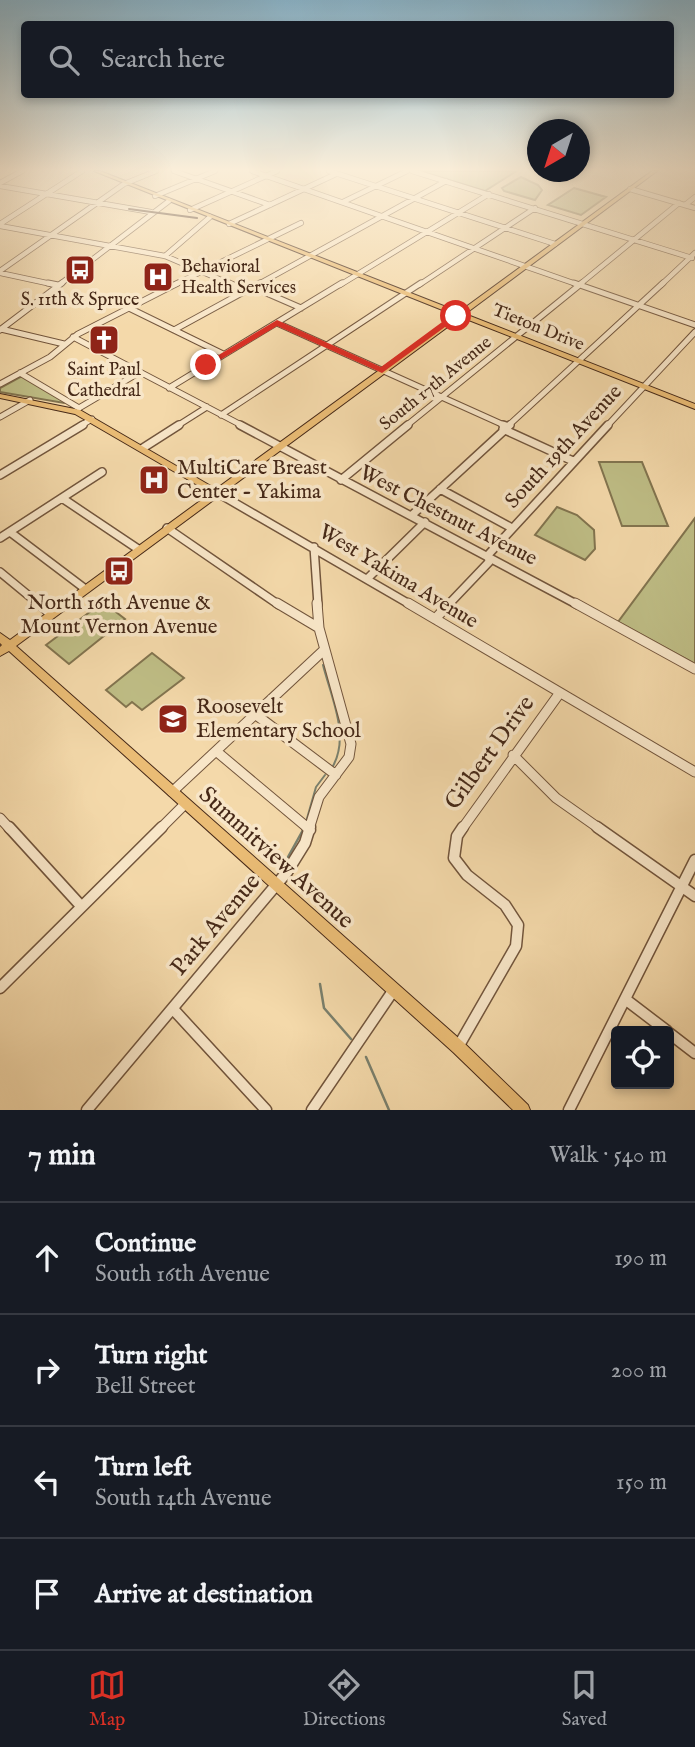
<!DOCTYPE html>
<meta charset="utf-8">
<style>
:root{--surface:#171b24;--page:#20242c;--text:#f1f3f6;--muted:#9ea1a6;--line:#363941;--accent:#d93025}
body{margin:0;font-family:"IM FELL English",serif;background:var(--page);color:var(--text)}
.controls{position:absolute;right:21px;bottom:21px;display:grid;overflow:hidden;border-radius:7px;box-shadow:0 4px 10px #0003}
.controls button{width:63px;height:63px;display:grid;place-items:center;padding:0;border:0;border-bottom:2px solid var(--line);background:var(--surface);color:var(--text);font:35px sans-serif}
.compass{position:absolute;left:527px;top:119px;width:63px;height:63px;border-radius:50%;background:var(--surface);box-shadow:0 4px 10px #0003;rotate:219deg}
.stop{position:absolute;width:21px;height:21px;margin:-16px;border:5px solid #d93025;border-radius:50%;background:#fff}
.stop.end{background:#d93025;border-color:#fff;box-shadow:0 2px 7px #0008}
.list{margin:0;padding:0;list-style:none}
h2{display:flex;justify-content:space-between;align-items:center;height:91px;margin:0;padding:0 28px;font-size:30px}
h2 small{font-size:23px;font-weight:400;color:var(--muted)}
.list li{display:grid;grid-template-columns:46px 1fr auto;gap:21px;align-items:center;box-sizing:border-box;height:112px;padding:0 28px;border-top:2px solid var(--line)}
.list b{display:block;font-size:26px;white-space:nowrap}
.list p{margin:0;font-size:23px;white-space:nowrap;color:var(--muted)}
.list em{font-size:23px;font-style:normal;color:var(--muted)}
.icon{flex:none;width:38px;height:38px;fill:none;stroke:currentColor;stroke-width:2;stroke-linecap:round;stroke-linejoin:round}
.map{position:relative;flex:none;width:695px;height:1110px;overflow:hidden}
.search{position:absolute;background:var(--surface);box-shadow:0 4px 10px #0003;left:21px;right:21px;top:21px;height:77px;display:flex;align-items:center;gap:18px;box-sizing:border-box;padding:0 24px;border-radius:7px;color:var(--muted);font-size:26px}
.sheet{height:539px;background:var(--surface)}
nav{display:flex;justify-content:space-around;align-items:center;box-sizing:border-box;height:98px;border-top:2px solid var(--line);background:var(--surface);font-size:19px;color:var(--muted)}
nav a{display:grid;justify-items:center;gap:4px}
nav .on{color:var(--accent)}
.map>svg:first-child{display:block}
.green{fill:#bfbe86;stroke:#82744f;stroke-width:2}
.lines{fill:none;stroke-linecap:round;stroke-linejoin:round}
.stream-far1{stroke:#7a806d;stroke-width:2}
.stream{stroke:#7a806d;stroke-width:2.5}
.minor-far4-casing{stroke:#72553c;stroke-width:6}
.minor-far3-casing{stroke:#72553c;stroke-width:7}
.minor-far2-casing{stroke:#72553c;stroke-width:10}
.minor-far1-casing{stroke:#72553c;stroke-width:11}
.minor-casing{stroke:#72553c;stroke-width:13}
.major-casing{stroke:#462918;stroke-width:2}
.minor-far4{stroke:#f8e6c8;stroke-width:4.5}
.minor-far3{stroke:#f8e6c8;stroke-width:5}
.minor-far2{stroke:#f8e6c8;stroke-width:7}
.minor-far1{stroke:#f8e6c8;stroke-width:9}
.minor{stroke:#f8e6c8;stroke-width:10}
.major{fill:#eabc75;fill-rule:evenodd}
.tram{stroke:#462918;stroke-width:2}
.route{fill:#d93025}
.labels{text-anchor:middle;dominant-baseline:central;stroke-width:7;stroke-linejoin:round;paint-order:stroke}
.far-poi-label{font-size:18px;fill:#462918;stroke:#f8e6c8}
.far-street-label{font-size:18px;fill:#462918;stroke:#f8e6c8}
.street-label{font-size:21px;fill:#462918;stroke:#f8e6c8}
.poi-label{font-size:21px;fill:#462918;stroke:#f8e6c8;text-anchor:start}
.near-street-label{font-size:24px;fill:#462918;stroke:#f8e6c8}
</style>
<div class="map">
<svg width="695" height="1110" viewBox="0 0 695 1110">
<rect width="100%" height="100%" fill="#f4d9aa"/>
<filter id="stains"><feTurbulence type="fractalNoise" baseFrequency=".00286" numOctaves="4"/><feColorMatrix values="0 0 0 0 .2 0 0 0 0 .09 0 0 0 0 .02 0 0 0 .5 -.17"/></filter>
<radialGradient id="worn" r=".72"><stop offset=".6" stop-color="#630" stop-opacity="0"/><stop offset="1" stop-color="#630" stop-opacity=".3"/></radialGradient>
<!-- green -->
<path class="green" d="M420 171H510L515 172 485 191Z
M521 177 538 185 542 190 535 200 504 191 502 188Z
M574 188 606 197 581 215 548 205Z
M22 376 65 402 64 403 0 392V388Z
M599 462H642L668 526H622Z
M557 507 577 515 594 530 595 549 585 560 535 535Z
M695 518V664L618 622Z
M103 602 125 619 69 664 46 645Z
M152 653 184 678 142 710 132 702 126 707 106 690Z"/>
<g class="lines">
<!-- stream-far1 -->
<path class="stream-far1" d="M323 665C331 697 350 735 333 766
M306 822 316 787 325 775"/>
<!-- stream -->
<path class="stream" d="M288 857 303 830
M320 984 324 1008 351 1039
M366 1057 389 1110"/>
<!-- minor-far4 casing -->
<g class="minor-far4-casing">
<path id="minor-far4" d="M174 171 270 205
M252 171 579 285
M329 171 555 244
M412 171 692 258
M0 183 22 171
M0 186 151 212
M630 189 695 208
M155 196 215 171
M343 202 407 171
M685 205 695 197
M190 210 277 171
M0 224 82 171
M229 224 336 174
M0 226 165 256 233 285
M165 256 210 217
M0 271 124 184 156 171
M0 273 56 285
M59 285 169 201
M174 285 301 223
M257 285 446 181
M340 285 489 194
M419 285 535 208
M579 285 679 203
M661 285 695 253"/>
</g>
<!-- minor-far3 casing -->
<g class="minor-far3-casing">
<path id="minor-far3" d="M48 283 58 285
M229 283 243 289 255 288 301 308
M574 283 695 325
M129 308 223 354
M277 323 506 426
M1 329 64 344
M0 330 62 283
M174 330 260 283
M73 337 243 426
M20 373 79 408
M0 384 50 357 78 334 178 283
M169 388 342 283
M79 408 140 372
M221 415 421 283
M0 417 30 400
M80 426 92 419
M177 426 207 407
M406 426 582 283
M508 426 663 283
M607 426 695 332"/>
</g>
<!-- minor-far2 casing -->
<g class="minor-far2-casing">
<path id="minor-far2" d="M240 425 578 605
M503 425 506 426
M503 429 573 461
M143 448 179 425
M0 475 83 425
M341 480 408 425
M440 489 512 528
M216 492 411 605
M62 498 138 549
M411 516 510 425
M167 528 279 605
M10 532 84 588
M0 538 102 472
M314 547 318 605
M0 572 40 605
M368 578 425 522
M448 605 489 562 488 555 608 425"/>
</g>
<!-- minor-far1 casing -->
<g class="minor-far1-casing">
<path id="minor-far1" d="M38 603 50 613
M277 603 319 628
M408 603 695 772
M575 603 695 669
M435 619 450 603
M255 714 336 775
M216 751 309 829
M513 755 556 798 600 829
M172 792 324 650
M0 818 10 829
M160 829 185 804
M309 829 319 797 349 757 351 744 319 628 317 603
M462 829 559 694"/>
</g>
<!-- minor casing -->
<g class="minor-casing">
<path id="minor" d="M9 827 81 906
M307 827 310 830
M597 827 695 896
M0 988 162 827
M625 999 667 1031
M173 1009 266 1110
M669 1033 695 1053
M458 1047 516 946 518 925 505 905 467 875 454 858 457 836 463 827
M87 1110 287 872 305 843 310 827
M312 1110 393 991
M569 1110 695 860"/>
</g>
<!-- major casing -->
<g class="major-casing">
<path id="major" d="M94 171H100L459 312 652 171H657L465 314 695 404V409L461 317 16 646 463 1042 528 1105 530 1110H513L453 1052 9 651 0 656V647L2 645 0 643V633L10 640 211 493 75 414 0 398V394L80 410 216 489 455 315Z"/>
</g>
<!-- minor-far4 -->
<use href="#minor-far4" class="minor-far4"/>
<!-- minor-far3 -->
<use href="#minor-far3" class="minor-far3"/>
<!-- minor-far2 -->
<use href="#minor-far2" class="minor-far2"/>
<!-- minor-far1 -->
<use href="#minor-far1" class="minor-far1"/>
<!-- minor -->
<use href="#minor" class="minor"/>
<!-- major -->
<use href="#major" class="major"/>
<!-- tram -->
<path class="tram" d="M129 209 197 218"/>
</g>
<!-- sky -->
<linearGradient id="sky" x2="0" y2="1"><stop stop-color="#89b6ce"/><stop offset="0.52" stop-color="#faeed9"/><stop offset="1" stop-color="#faeed9" stop-opacity="0"/></linearGradient>
<rect width="695" height="326" fill="url(#sky)"/>
<!-- route -->
<path class="route" d="M453 314 460 316 382 373 277 326 210 366 202 365 277 320 381 367Z"/>
<!-- icons -->
<defs>
<g id="bus-square" transform="scale(1.575)"><rect x="-9" y="-9" width="18" height="18" rx="4" fill="#8f2418" stroke="#f8e6c8"/><path d="M-5-6H5V4H4V6H2V4H-2V6H-4V4H-5ZM-3.5-4V0h7V-4ZM-3.5 1.2v1.5H-2V1.2ZM2 1.2v1.5H3.5V1.2Z" fill="#fff"/></g>
<g id="hospital-square" transform="scale(1.575)"><rect x="-9" y="-9" width="18" height="18" rx="4" fill="#8f2418" stroke="#f8e6c8"/><path d="M-5-5h3v3.5h4V-5h3V5h-3V1.5h-4V5h-3Z" fill="#fff"/></g>
<g id="church-square" transform="scale(1.575)"><rect x="-9" y="-9" width="18" height="18" rx="4" fill="#8f2418" stroke="#f8e6c8"/><path d="M-1.2-6h2.4v3.5h3.3v2.4h-3.3V6h-2.4V-.1h-3.3v-2.4h3.3Z" fill="#fff"/></g>
<g id="school-square" transform="scale(1.575)"><rect x="-9" y="-9" width="18" height="18" rx="4" fill="#8f2418" stroke="#f8e6c8"/><path d="M0-5L7-2L0 1L-7-2ZM-4 1L0 2.5L4 1V4Q0 6-4 4Z" fill="#fff"/></g>
</defs>
<g fill-rule="evenodd">
<use href="#bus-square" x="80" y="270"/>
<use href="#hospital-square" x="158" y="277"/>
<use href="#church-square" x="104" y="340"/>
<use href="#hospital-square" x="154" y="480"/>
<use href="#bus-square" x="119" y="571"/>
<use href="#school-square" x="173" y="719"/>
</g>
<g class="labels">
<!-- far-poi labels -->
<g class="far-poi-label">
<text x="181" y="267" text-anchor="start">Behavioral<tspan x="181" dy="21">Health Services</tspan></text>
<text x="80" y="300">S. 11th &amp; Spruce</text>
<text x="104" y="370">Saint Paul<tspan x="104" dy="21">Cathedral</tspan></text>
</g>
<!-- far-street labels -->
<g class="far-street-label">
<text transform="translate(538 328) rotate(22)">Tieton Drive</text>
<text transform="translate(436 384) rotate(-39)">South 17th Avenue</text>
</g>
<!-- street labels -->
<g class="street-label">
<text transform="translate(564 447) rotate(-47)">South 19th Avenue</text>
<text transform="translate(448 516) rotate(27)">West Chestnut Avenue</text>
<text transform="translate(398 577) rotate(31)">West Yakima Avenue</text>
</g>
<!-- poi labels -->
<g class="poi-label">
<text x="177" y="468">MultiCare Breast<tspan x="177" dy="24">Center - Yakima</tspan></text>
<text x="119" y="603" text-anchor="middle">North 16th Avenue &amp;<tspan x="119" dy="24">Mount Vernon Avenue</tspan></text>
<text x="196" y="707">Roosevelt<tspan x="196" dy="24">Elementary School</tspan></text>
</g>
<!-- near-street labels -->
<g class="near-street-label">
<text transform="translate(490 753) rotate(-54)">Gilbert Drive</text>
<text transform="translate(276 858) rotate(42)">Summitview Avenue</text>
<text transform="translate(216 925) rotate(-50)">Park Avenue</text>
</g>
</g>
<rect width="100%" height="100%" filter="url(#stains)"/>
<rect width="100%" height="100%" fill="url(#worn)"/>
</svg>
<div class="controls">
<button><svg class="icon" aria-label="locate" viewBox="0 0 24 24"><circle cx="12" cy="12" r="6"/><path d="M12 2v4M12 18v4M2 12h4M18 12h4"/></svg></button>
</div>
<svg class="compass" viewBox="-18 -18 36 36"><path d="M0-13l5 13h-10z" fill="#e53935"/><path d="M0 13l5-13h-10z" fill="#9ea1a6"/></svg>
<div class="stop" style="left:456px;top:316px"></div>
<div class="stop end" style="left:206px;top:365px"></div>
<div class="search"><svg class="icon" aria-label="search" viewBox="0 0 24 24"><circle cx="10" cy="10" r="6"/><path d="M15 15l6 6"/></svg>Search here</div>
</div>
<section class="sheet">
<h2>7 min<small>Walk · 540 m</small></h2>
<ul class="list">
<li><svg class="icon" aria-label="ahead" viewBox="0 0 24 24"><path d="M12 20V5M6 11l6-6 6 6"/></svg><div><b>Continue</b><p>South 16th Avenue</p></div><em>190 m</em></li>
<li><svg class="icon" aria-label="right" viewBox="0 0 24 24"><path d="M7 20v-9h11M14 6l5 5-5 5"/></svg><div><b>Turn right</b><p>Bell Street</p></div><em>200 m</em></li>
<li><svg class="icon" aria-label="left" viewBox="0 0 24 24"><path d="M17 20v-9H6M10 6l-5 5 5 5"/></svg><div><b>Turn left</b><p>South 14th Avenue</p></div><em>150 m</em></li>
<li><svg class="icon" aria-label="arrive" viewBox="0 0 24 24"><path d="M6 21V4h12l-3 4 3 4H6"/></svg><div><b>Arrive at destination</b></div></li>
</ul>
</section>
<nav>
<a class="on"><svg class="icon" aria-label="map" viewBox="0 0 24 24"><path d="M3 6l6-2 6 2 6-2v14l-6 2-6-2-6 2zM9 4v14M15 6v14"/></svg>Map</a>
<a><svg class="icon" aria-label="directions" viewBox="0 0 24 24"><path d="M12 3l9 9-9 9-9-9zM9 14v-3h6M13 9l2 2-2 2"/></svg>Directions</a>
<a><svg class="icon" aria-label="saved" viewBox="0 0 24 24"><path d="M7 4h10v16l-5-4-5 4z"/></svg>Saved</a>
</nav>
